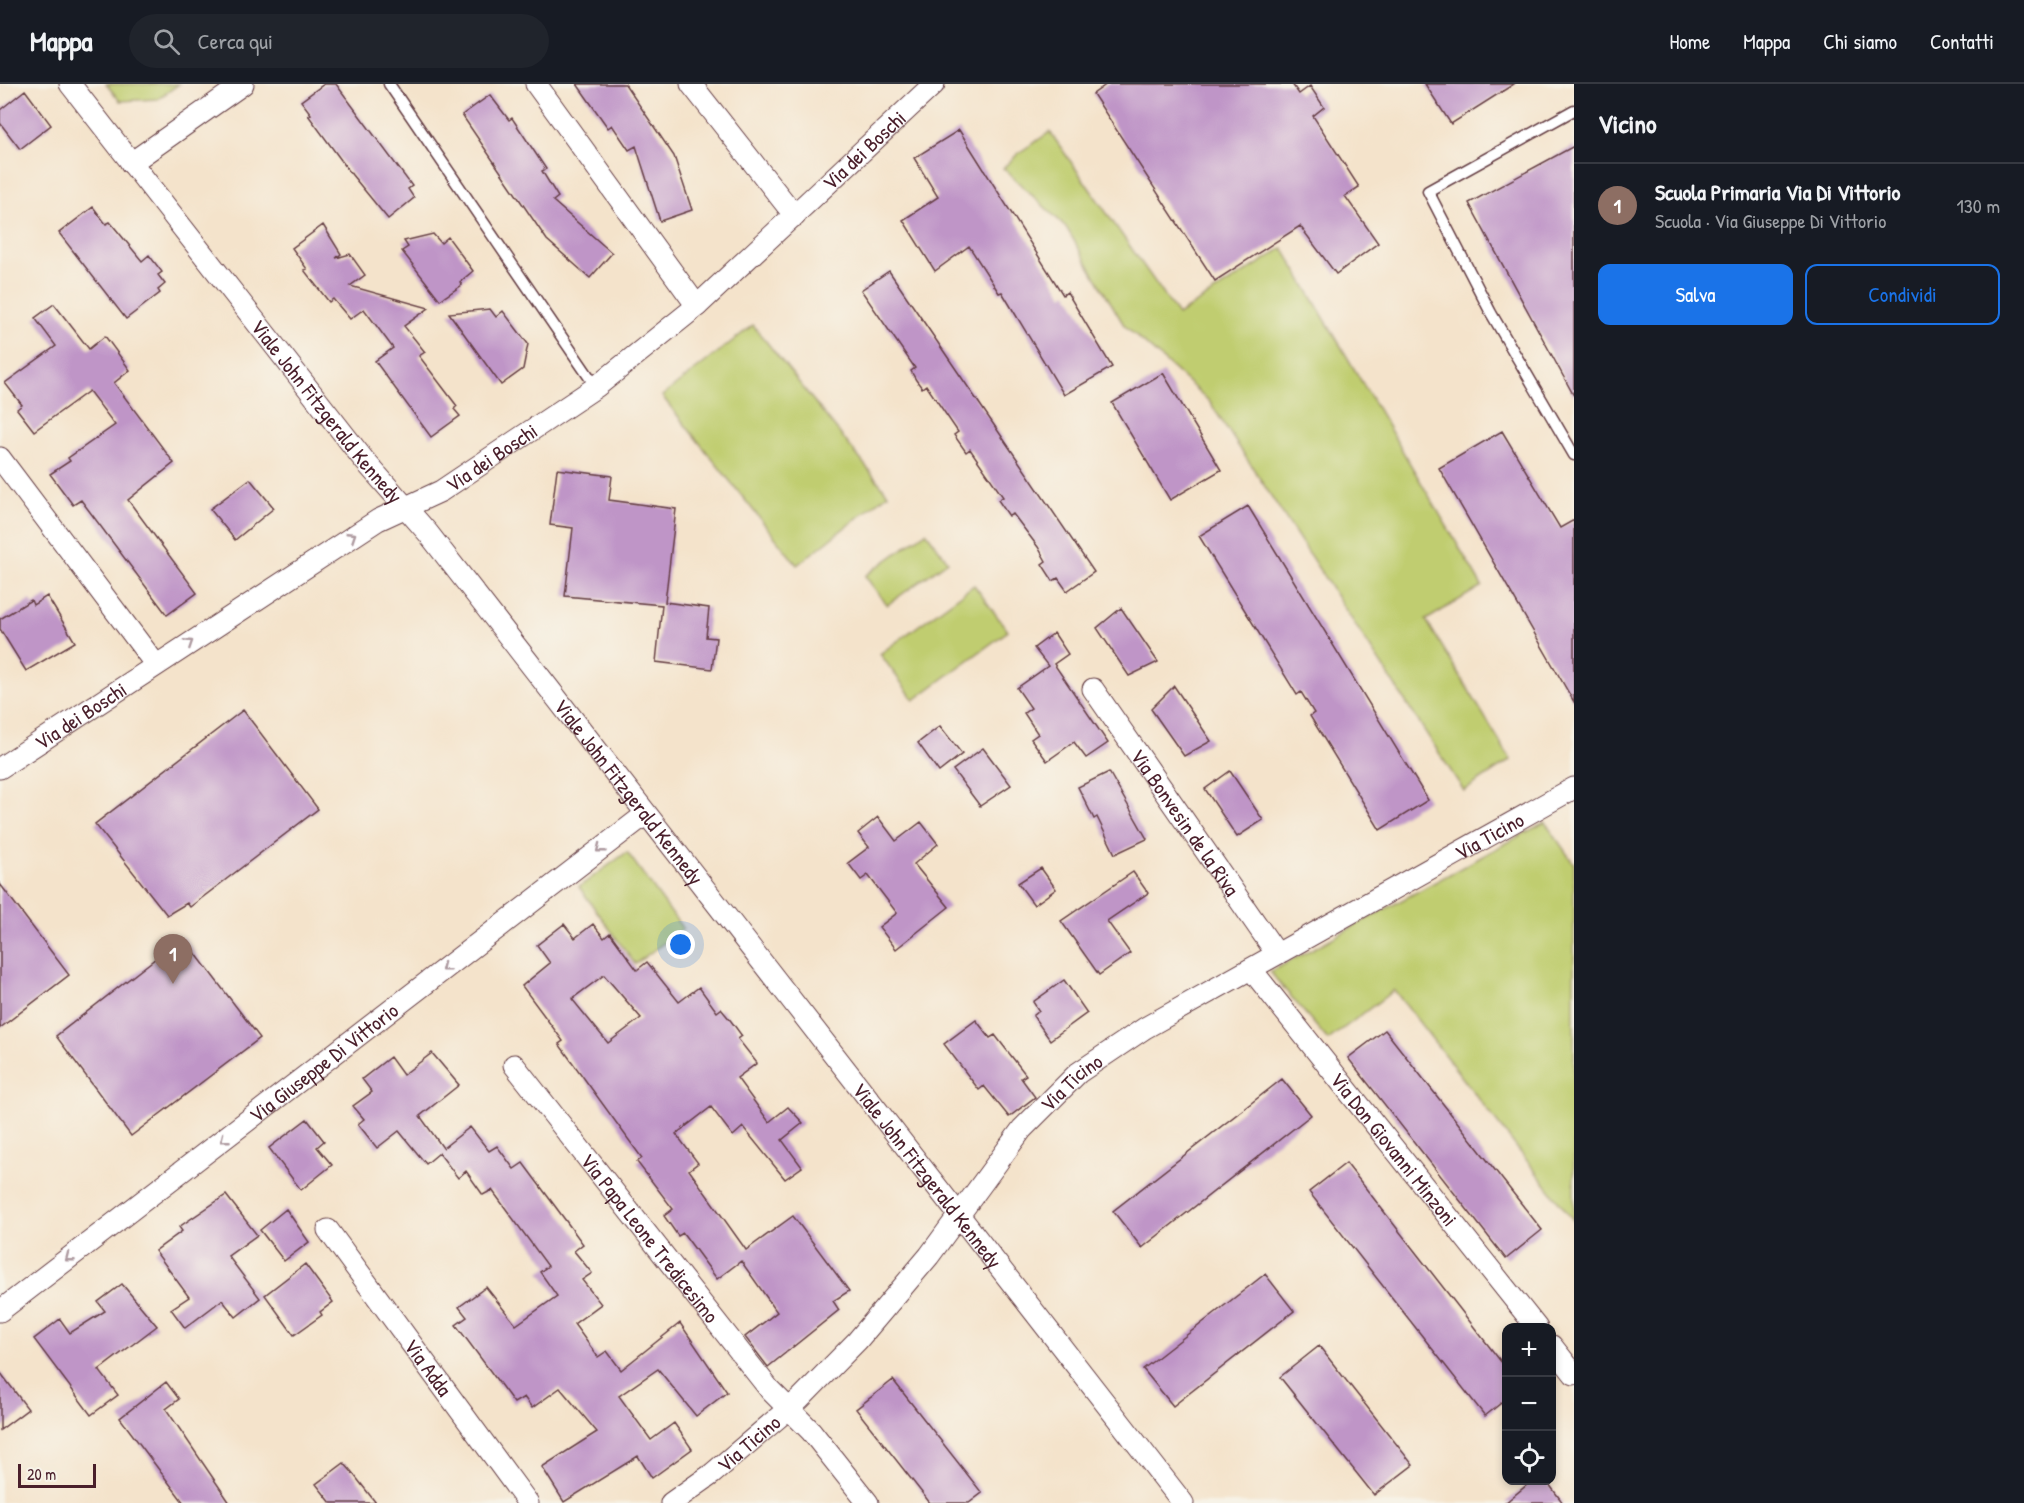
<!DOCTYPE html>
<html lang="it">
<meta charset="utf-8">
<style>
:root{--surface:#171b24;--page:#20242c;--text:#f1f3f6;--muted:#9ea1a6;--line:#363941;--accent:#1a73e8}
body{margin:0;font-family:"Patrick Hand",sans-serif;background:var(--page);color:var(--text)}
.controls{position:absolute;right:18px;bottom:18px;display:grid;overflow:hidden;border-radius:12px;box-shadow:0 3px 9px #0003}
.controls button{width:54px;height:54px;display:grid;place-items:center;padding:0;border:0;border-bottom:2px solid var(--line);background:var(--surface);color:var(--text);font:30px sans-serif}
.scale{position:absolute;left:18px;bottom:15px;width:78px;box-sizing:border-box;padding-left:6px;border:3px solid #4a1f2b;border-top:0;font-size:16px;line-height:21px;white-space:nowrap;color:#4a1f2b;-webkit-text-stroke:4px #f7f3e8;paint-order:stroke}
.you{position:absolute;left:681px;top:861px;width:21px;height:21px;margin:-15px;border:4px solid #fff;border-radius:50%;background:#1a73e8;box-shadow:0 0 0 9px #1a73e833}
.badge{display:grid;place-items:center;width:39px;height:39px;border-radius:50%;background:var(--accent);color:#fff;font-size:20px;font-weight:700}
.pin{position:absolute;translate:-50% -50px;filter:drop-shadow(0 2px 3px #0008)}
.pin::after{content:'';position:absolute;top:32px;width:21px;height:18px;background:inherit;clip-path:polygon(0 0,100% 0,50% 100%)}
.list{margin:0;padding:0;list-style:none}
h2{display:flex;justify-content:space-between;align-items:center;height:78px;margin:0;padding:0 24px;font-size:26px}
h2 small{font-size:20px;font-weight:400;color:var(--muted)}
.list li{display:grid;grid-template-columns:39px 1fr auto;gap:18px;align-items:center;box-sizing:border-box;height:84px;padding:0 24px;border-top:2px solid var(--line)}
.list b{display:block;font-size:22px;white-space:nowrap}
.list p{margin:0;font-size:20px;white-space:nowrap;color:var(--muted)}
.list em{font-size:20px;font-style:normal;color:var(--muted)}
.actions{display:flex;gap:12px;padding:18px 24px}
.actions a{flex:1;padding:14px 0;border:2px solid var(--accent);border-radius:12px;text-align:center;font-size:21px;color:var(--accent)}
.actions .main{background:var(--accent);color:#fff}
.icon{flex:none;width:33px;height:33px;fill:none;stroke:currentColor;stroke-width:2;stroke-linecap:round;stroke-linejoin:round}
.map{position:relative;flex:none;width:1574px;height:1419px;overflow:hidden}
header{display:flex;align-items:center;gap:36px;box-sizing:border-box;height:84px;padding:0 30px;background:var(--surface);border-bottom:2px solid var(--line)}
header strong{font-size:28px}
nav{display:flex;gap:33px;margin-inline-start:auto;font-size:21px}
.search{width:420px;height:54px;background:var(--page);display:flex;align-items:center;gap:15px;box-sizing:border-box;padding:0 21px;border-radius:33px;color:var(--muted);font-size:22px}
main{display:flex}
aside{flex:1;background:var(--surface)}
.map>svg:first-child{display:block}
.green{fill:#c0cd6f;stroke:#85764d;stroke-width:1.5}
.building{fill:#bf95c7;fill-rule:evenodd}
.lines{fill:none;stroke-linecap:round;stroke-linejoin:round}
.service-casing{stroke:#643c43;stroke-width:13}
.minor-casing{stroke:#643c43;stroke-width:23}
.service{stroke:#fff;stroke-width:10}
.minor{stroke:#fff;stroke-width:21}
.oneway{stroke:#ae9aa0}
.labels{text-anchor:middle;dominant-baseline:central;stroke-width:6;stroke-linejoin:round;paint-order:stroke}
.street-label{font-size:21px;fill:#4a1f2b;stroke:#f7f3e8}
</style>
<header>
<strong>Mappa</strong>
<div class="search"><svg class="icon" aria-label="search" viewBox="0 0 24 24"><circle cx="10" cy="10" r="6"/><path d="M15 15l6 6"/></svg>Cerca qui</div>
<nav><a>Home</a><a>Mappa</a><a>Chi siamo</a><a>Contatti</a></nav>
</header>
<main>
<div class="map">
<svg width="1574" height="1419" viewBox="0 0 1574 1419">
<rect width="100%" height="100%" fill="#f7f3e8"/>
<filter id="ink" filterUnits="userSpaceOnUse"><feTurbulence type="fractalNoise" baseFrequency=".0167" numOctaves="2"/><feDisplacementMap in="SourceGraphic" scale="12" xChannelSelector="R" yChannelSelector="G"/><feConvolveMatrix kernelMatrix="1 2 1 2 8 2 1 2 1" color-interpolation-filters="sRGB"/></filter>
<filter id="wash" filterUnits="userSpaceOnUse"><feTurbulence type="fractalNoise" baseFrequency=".008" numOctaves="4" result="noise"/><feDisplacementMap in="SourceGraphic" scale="24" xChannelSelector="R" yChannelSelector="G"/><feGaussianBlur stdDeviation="1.35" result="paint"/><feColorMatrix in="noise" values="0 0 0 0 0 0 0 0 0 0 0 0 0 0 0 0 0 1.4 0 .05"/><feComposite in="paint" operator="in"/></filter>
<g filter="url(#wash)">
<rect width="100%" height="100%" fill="#f4e3cb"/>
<!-- green -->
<path class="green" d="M106 0H179L158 15 120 17Z
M1050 48 1178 231 1283 164 1482 502 1426 536 1511 676 1464 707 1209 317 1124 241 1066 143 1003 84 1020 68Z
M753 241 888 410 797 481 662 312Z
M926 448 948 477 887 521 865 492Z
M974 501 1008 547 914 616 880 570Z
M1545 738 1574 780V1137L1394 906 1328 956 1270 888Z
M627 768 683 845 635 880 579 803Z"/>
<g id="blocks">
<!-- building -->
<path class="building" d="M324 0H336L412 102 408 105 414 114 388 135 352 91 308 31 311 30 301 17Z
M577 0H625L674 72 692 126 660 137 636 62 629 66 612 41 608 44Z
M1107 0H1292L1299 10 1310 2 1324 23 1313 32 1359 103 1345 112 1378 159 1336 190 1300 142 1215 197 1093 10Z
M1425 0H1514L1451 40Z
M25 6 51 41 20 65 0 39V26Z
M490 11 509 36 512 34 546 85 542 87 558 113 553 117 612 169 590 194 547 156 462 31Z
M959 46 1063 211 1067 208 1112 283 1064 311 1002 208 999 209 969 162 935 187 903 136 938 113 914 74Z
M1574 62V312L1469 119Z
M93 123 106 140 110 138 142 177 149 171 162 188 158 191 165 200 158 206 160 209 126 235 59 149Z
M323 141 341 170 336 174 350 170 365 191 350 202 429 224 404 242 425 268 419 272 457 322 454 325 460 332 431 353 375 277 393 264 364 225 350 235 333 215 329 218 304 186 307 185 292 164Z
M433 150 441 159 448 153 473 187 460 198 462 201 440 216 402 167 408 163 404 157Z
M889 187 1094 488 1067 507 1058 494 1053 497 1042 480 1046 477 1038 463 1013 430 1009 432 998 416 1003 413 970 365 966 368 954 351 958 348 926 301 922 304 916 296 911 287 915 284 861 206Z
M54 220 89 265 105 252 130 286 114 299 174 379 128 416 197 509 167 531 81 416 73 421 50 390 70 377 68 374 115 341 89 307 34 347 17 325 22 321 5 299 56 262 35 234Z
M490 225 496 233 503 227 528 260 523 285 501 301 449 229Z
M1163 289 1221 386 1170 416 1112 319Z
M1502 347 1560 444 1574 436V618L1439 384Z
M557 385 612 392 609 416 676 425 665 518 709 524 706 553 716 554 712 585 656 578 662 521 565 512 573 444 550 441Z
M250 395 274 424 235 456 210 425Z
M1248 422 1428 716 1380 746 1310 632 1314 629 1301 608 1297 611 1199 452Z
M47 512 75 558 26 587 0 545V535L31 516 33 521Z
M1121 524 1158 578 1129 592 1097 544Z
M1054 549 1068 570 1054 580 1108 659 1086 674 1074 658 1047 677 1031 655 1038 650 1024 629 1031 624 1017 604 1048 582 1034 564Z
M1174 602 1211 657 1184 672 1151 625Z
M243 626 318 725 190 823 187 819 167 831 95 740Z
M940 642 962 670 939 688 918 659Z
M983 664 1011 701 980 722 953 686Z
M1230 687 1263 736 1237 753 1205 705Z
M1109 688 1147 755 1115 770 1097 733 1094 735 1078 703Z
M878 733 896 757 921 738 938 760 914 780 949 823 896 865 879 843 897 829 868 791 861 796 848 779 869 763 858 749Z
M1041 784 1056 805 1034 821 1018 799Z
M1133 788 1148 809 1107 837 1130 869 1099 891 1061 837Z
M0 800 69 891 0 944Z
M564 840 575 854 593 840 604 854 610 849 637 886 647 878 679 918 699 903 717 928 721 925 731 937 742 952 738 955 757 979 737 994 769 1038 788 1023 803 1039 782 1056 802 1083 785 1095 743 1043 733 1052 711 1023 676 1050 698 1079 689 1086 746 1166 793 1132 849 1207 833 1217 839 1226 768 1283 745 1253 777 1228 741 1177 717 1195 683 1149 678 1152 664 1132 673 1125 637 1078 642 1074 559 960 563 957 522 902 550 879 537 861ZM604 891 641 934 608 959 572 915Z
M183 853 260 954 131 1052 56 952Z
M1064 896 1087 929 1050 956 1033 932 1039 927 1033 918Z
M976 936 990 954 995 951 1026 991 1021 994 1035 1013 1009 1033 984 1002 979 1006 944 960Z
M1385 946 1542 1146 1506 1175 1348 974Z
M432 969 459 1001 420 1032 443 1064 470 1043 489 1067 497 1062 514 1085 523 1079 566 1137 583 1160 574 1167 592 1189 582 1196 601 1220 574 1240 598 1273 607 1267 621 1286 680 1239 727 1308 696 1332 658 1285 619 1312 651 1356 674 1339 692 1365 652 1394 638 1372 564 1418 542 1383 597 1348 560 1304 532 1324 524 1313 514 1319 456 1241 467 1233 459 1223 486 1203 516 1241 557 1212 540 1188 548 1182 492 1106 483 1111 466 1087 458 1094 439 1069 426 1080 399 1047 377 1064 358 1040 364 1035 353 1022 372 1008 362 995 390 973 403 991Z
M1282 995 1311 1031 1142 1164 1113 1127Z
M307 1035 324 1057 317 1063 332 1081 301 1106 269 1064Z
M1346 1079 1506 1284V1315L1485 1332 1309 1108Z
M226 1111 257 1151 228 1172 260 1214 236 1233 222 1216 185 1244 171 1225 189 1213 155 1167 182 1147 179 1143Z
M286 1125 309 1158 284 1177 260 1146Z
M305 1180 333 1218 320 1228 322 1231 294 1251 265 1211Z
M1265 1190 1294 1227 1173 1322 1143 1285Z
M122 1200 157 1242 99 1286 118 1311 91 1331 34 1255 60 1235 70 1249 105 1227 98 1218Z
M1319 1262 1413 1381 1374 1411 1280 1293Z
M0 1288 28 1325 0 1346Z
M893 1296 982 1409 969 1419H930L856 1325Z
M166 1298 179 1315 166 1325 230 1419H184L120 1334Z
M344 1379 351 1387 376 1419H331L316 1400Z
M1533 1396H1546L1563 1419H1505Z"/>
</g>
</g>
<g filter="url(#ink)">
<use href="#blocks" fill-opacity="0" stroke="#643c43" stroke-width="1.5"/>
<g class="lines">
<!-- service casing -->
<g class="service-casing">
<path id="service" d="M389 0 596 303
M1574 26 1428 107 1491 229 1574 371"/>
</g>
<!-- minor casing -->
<g class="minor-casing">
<g id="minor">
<path id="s1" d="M70 0 364 376 428 449 1183 1419"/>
<path d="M536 0 697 222"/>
<path d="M691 0 795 132"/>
<path d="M131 79 243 0"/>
<path d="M0 374 156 581"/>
<path id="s2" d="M1093 605 1277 870"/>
<path id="s3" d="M0 684 378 436 441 407 596 303 697 222 934 0"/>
<path id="s4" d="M1251 885 1537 1244"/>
<path id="s5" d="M514 981 770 1306 811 1347 868 1419"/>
<path id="s6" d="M328 1146 528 1419"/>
<path id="s7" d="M0 1227 646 730"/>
<path d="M1552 1262 1574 1290"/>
<path id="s8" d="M671 1419 712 1390 800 1315 857 1257 929 1172 1022 1045 1078 989 1145 944 1574 704"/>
</g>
</g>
<!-- service -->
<use href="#service" class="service"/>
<!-- minor -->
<use href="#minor" class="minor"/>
</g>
<!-- one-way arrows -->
<defs><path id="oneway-chevron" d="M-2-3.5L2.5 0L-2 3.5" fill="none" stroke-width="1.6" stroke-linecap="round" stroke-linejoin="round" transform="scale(1.5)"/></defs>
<g class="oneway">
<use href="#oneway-chevron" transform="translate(352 452) rotate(-33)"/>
<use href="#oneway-chevron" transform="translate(189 559) rotate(-33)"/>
<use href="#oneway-chevron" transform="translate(600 765) rotate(142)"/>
<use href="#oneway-chevron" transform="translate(445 884) rotate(142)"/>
<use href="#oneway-chevron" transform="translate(224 1055) rotate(142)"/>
<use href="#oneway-chevron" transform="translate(69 1174) rotate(142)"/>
</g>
</g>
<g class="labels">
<!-- street labels -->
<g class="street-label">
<text stroke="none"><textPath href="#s3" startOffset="1066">Via dei Boschi</textPath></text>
<text stroke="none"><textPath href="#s1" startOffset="416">Viale John Fitzgerald Kennedy</textPath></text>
<text stroke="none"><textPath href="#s3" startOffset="582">Via dei Boschi</textPath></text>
<text stroke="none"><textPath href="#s3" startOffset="96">Via dei Boschi</textPath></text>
<text stroke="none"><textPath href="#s1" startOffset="902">Viale John Fitzgerald Kennedy</textPath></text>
<text stroke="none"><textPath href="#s2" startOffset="162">Via Bonvesin de la Riva</textPath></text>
<text stroke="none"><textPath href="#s8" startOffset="1070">Via Ticino</textPath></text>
<text stroke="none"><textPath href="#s7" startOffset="408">Via Giuseppe Di Vittorio</textPath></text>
<text stroke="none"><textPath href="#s8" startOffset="584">Via Ticino</textPath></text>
<text stroke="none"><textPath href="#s4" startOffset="230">Via Don Giovanni Minzoni</textPath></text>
<text stroke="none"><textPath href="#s1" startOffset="1388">Viale John Fitzgerald Kennedy</textPath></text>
<text stroke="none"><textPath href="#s5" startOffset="220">Via Papa Leone Tredicesimo</textPath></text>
<text stroke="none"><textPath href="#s6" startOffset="170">Via Adda</textPath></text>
<text stroke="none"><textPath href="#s8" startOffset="98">Via Ticino</textPath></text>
</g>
</g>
</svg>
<div class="controls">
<button>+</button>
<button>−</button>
<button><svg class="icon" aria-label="locate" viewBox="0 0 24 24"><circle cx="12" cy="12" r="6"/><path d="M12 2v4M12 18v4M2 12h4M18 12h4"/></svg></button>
</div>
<div class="scale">20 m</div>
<div class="you"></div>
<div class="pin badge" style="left:173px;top:900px;background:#8d6e63">1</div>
</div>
<aside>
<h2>Vicino<small></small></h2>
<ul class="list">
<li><span class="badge" style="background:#8d6e63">1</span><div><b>Scuola Primaria Via Di Vittorio</b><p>Scuola · Via Giuseppe Di Vittorio</p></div><em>130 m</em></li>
</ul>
<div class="actions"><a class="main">Salva</a><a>Condividi</a></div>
</aside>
</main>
